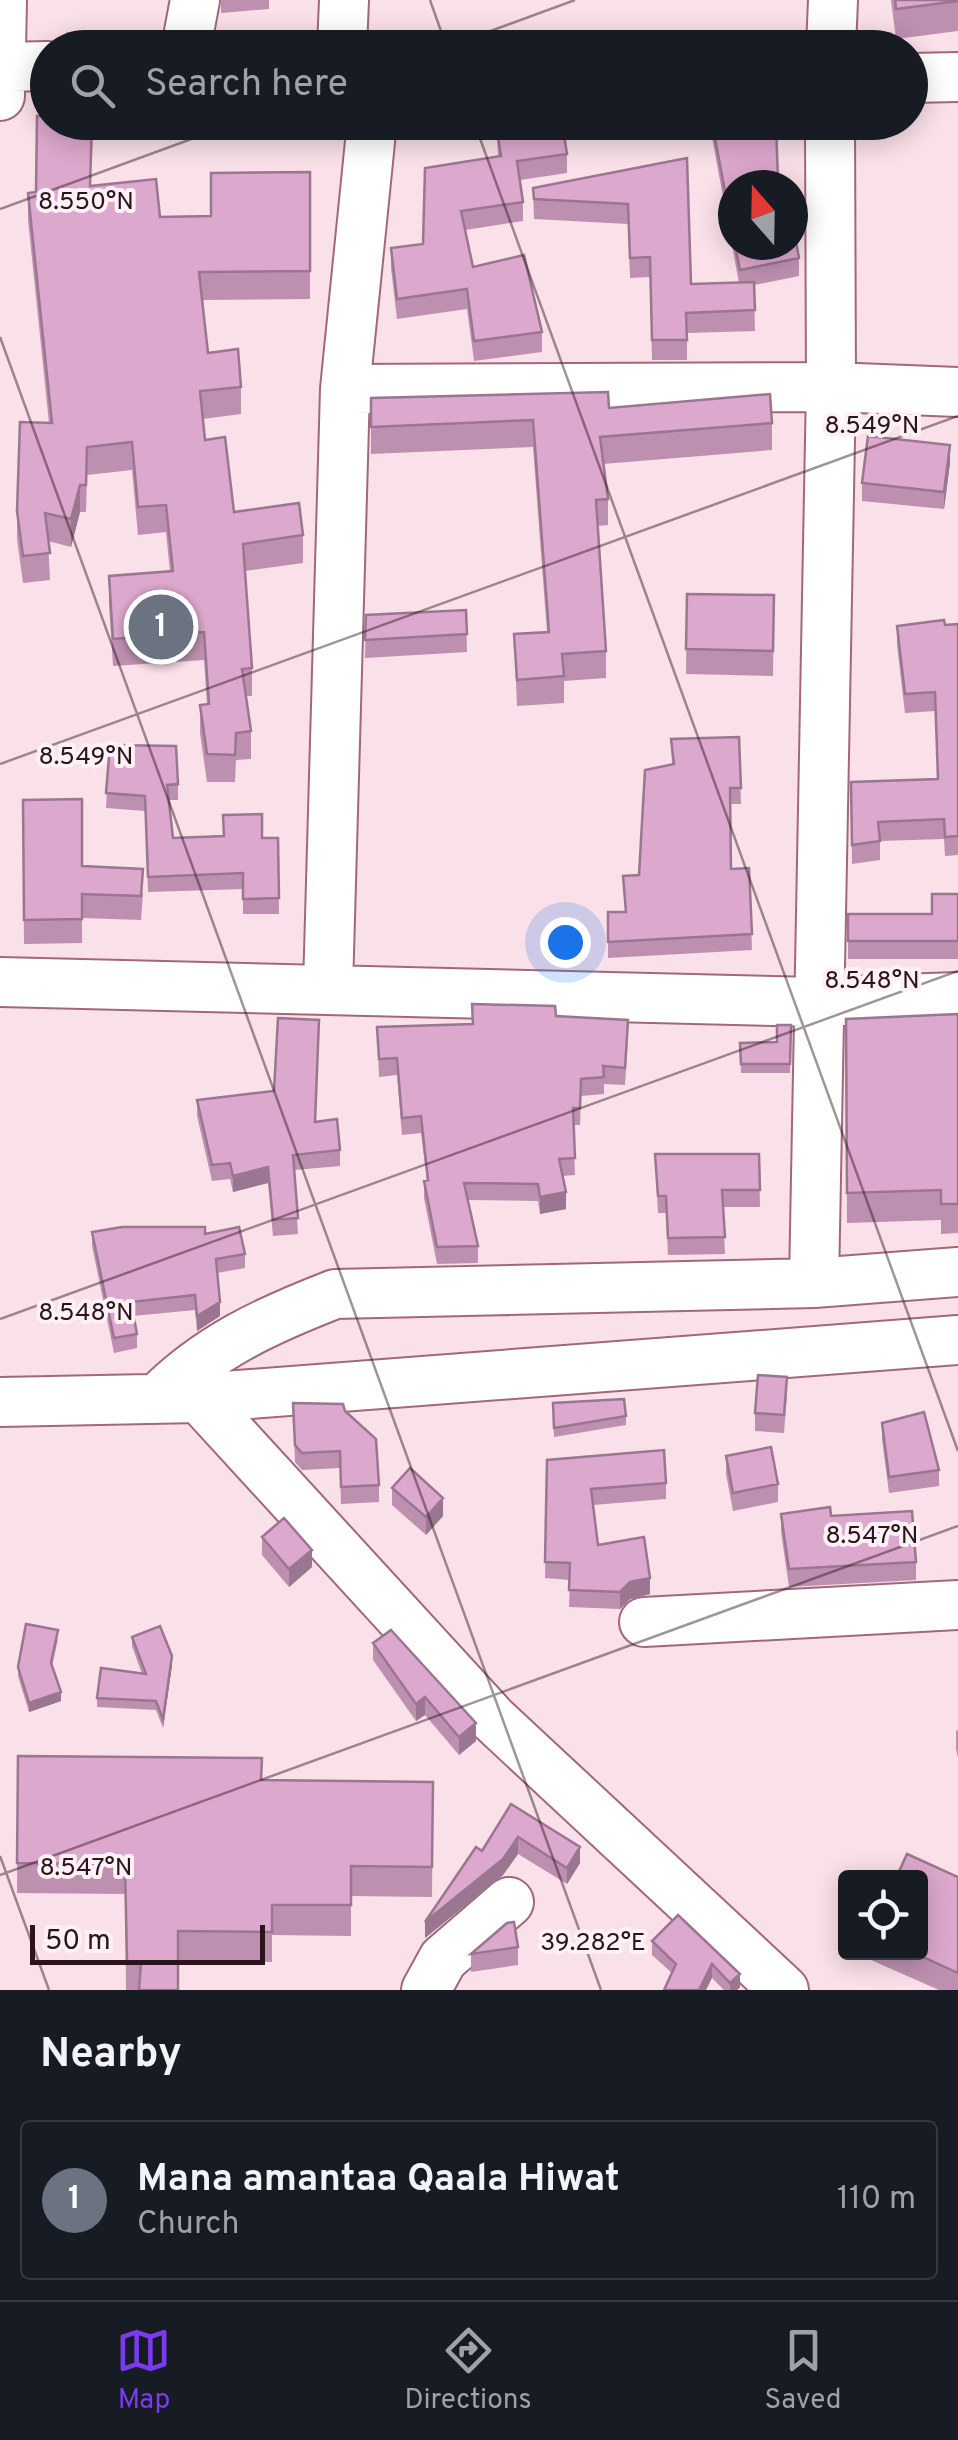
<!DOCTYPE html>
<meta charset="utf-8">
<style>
:root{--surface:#171b24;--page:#242831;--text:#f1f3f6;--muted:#9ea1a6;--line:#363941;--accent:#7c3aed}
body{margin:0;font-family:Overpass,sans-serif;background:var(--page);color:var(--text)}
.controls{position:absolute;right:30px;bottom:30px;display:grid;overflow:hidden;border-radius:10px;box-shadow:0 5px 25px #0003}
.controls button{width:90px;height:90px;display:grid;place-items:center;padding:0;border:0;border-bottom:2px solid var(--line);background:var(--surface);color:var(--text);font:50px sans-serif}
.compass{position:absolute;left:718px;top:170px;width:90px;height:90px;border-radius:50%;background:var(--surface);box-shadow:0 5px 25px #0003;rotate:340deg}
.scale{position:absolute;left:30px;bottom:25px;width:235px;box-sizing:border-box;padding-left:10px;border:5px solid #2b141c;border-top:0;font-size:28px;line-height:35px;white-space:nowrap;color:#2b141c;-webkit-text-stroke:8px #fef1f5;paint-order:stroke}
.you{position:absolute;left:565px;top:942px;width:35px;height:35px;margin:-25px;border:8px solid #fff;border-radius:50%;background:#1a73e8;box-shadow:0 0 0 15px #1a73e833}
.badge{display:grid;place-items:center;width:65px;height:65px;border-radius:50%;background:var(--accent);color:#fff;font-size:32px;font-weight:700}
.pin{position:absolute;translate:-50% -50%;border:5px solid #fff;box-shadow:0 2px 10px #0006}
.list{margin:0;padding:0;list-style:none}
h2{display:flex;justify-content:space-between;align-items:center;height:130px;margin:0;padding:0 40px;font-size:42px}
h2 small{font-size:32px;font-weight:400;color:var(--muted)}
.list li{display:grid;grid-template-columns:65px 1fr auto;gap:30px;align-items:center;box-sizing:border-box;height:160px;margin:0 20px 20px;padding:0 20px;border:2px solid var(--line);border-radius:10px}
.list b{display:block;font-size:38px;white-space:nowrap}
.list p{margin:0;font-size:32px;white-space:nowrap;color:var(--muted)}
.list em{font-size:32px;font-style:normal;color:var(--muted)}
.icon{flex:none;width:55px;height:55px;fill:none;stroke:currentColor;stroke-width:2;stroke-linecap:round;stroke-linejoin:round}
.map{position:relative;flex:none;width:958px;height:1990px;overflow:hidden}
.search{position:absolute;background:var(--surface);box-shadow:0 5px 25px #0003;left:30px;right:30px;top:30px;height:110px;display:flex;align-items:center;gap:25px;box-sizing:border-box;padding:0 35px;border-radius:55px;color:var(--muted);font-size:38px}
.sheet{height:310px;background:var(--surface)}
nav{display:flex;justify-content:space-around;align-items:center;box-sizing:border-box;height:140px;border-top:2px solid var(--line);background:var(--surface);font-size:28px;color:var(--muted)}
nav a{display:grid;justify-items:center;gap:5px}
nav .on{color:var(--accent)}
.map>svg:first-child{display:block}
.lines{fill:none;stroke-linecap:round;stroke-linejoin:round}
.minor-casing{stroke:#a1687c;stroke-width:52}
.minor{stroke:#fff;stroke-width:48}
.wall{fill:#be90b0}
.shaded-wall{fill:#9b7690}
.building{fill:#dda8cd;stroke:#9b7690;stroke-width:2.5}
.ticks{fill:none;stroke:#2b141c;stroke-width:2.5;stroke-opacity:0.45}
.ticks-label{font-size:25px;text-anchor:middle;fill:#2b141c;stroke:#fef1f5;stroke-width:8;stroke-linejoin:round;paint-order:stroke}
</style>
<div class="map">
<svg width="958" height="1990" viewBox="0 0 958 1990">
<rect width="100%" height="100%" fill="#fae0e8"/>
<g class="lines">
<!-- minor casing -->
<g class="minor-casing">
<path id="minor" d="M186 48 195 0
M342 48 344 0
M831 48 833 0
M0 67 48 66
M910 78 958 77
M0 96 2 0
M345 389 831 387 958 392
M0 982 816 1002 958 997
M328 988 345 389 372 122
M814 1283 831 387 830 122
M199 1398 493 1719 784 1990
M157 1399C208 1347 268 1320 335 1294L814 1283 958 1272
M0 1402 199 1398 958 1340
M644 1622 958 1605
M426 1990 443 1959 509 1902"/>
</g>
<!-- minor -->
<use href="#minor" class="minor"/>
</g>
<!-- wall -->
<path class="wall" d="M221 0H269V9L221 13Z
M891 0H958V31L896 39Z
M711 122H776L733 185V245H793L799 258V276L754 285 755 331 687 333V360H652L650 277 630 278 628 224 534 219 533 188 687 158 691 284 739 283 711 132Z
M496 123 567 154V173L520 180 523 202V221L465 230 473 267 542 332V352L474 361 467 309 397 319 391 268V248L423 244 498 156Z
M310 172V299L202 300 208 353 241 387V414L203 419 205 440 234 512 303 535V563L245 571 252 668V696H246L251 731V759L236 760 235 782H207L200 733V705L207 704 204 660 113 666 109 604V576L170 572 166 532 138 535 132 470 87 475 86 512H80L71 547 48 541 50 580 23 583 17 539V511L49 423 28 220V193L91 186 160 217 211 216Z
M371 398 609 408 772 423V450L603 464 608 499V525L598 526 606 651V678L564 681V703L517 706 514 634 547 632 533 447 371 454Z
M950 463 944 509 862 501V483Z
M687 594 774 595 773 676 686 674Z
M466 610 467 652 365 658 366 615Z
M958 624V855L945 856 944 839 880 841V860L852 864 851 782 938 779 935 711 905 713 897 645V626Z
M739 737 741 804H730L731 869 749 868 752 950 608 958V912H625L623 876 639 875 672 764 671 739Z
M110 745 178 784V800H169L173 838H278L279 914H243V889L148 892 145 811 106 808Z
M23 800 82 866 143 893 141 920 82 918V943L24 944Z
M958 894V959H848V914H932Z
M472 1004 556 1016 628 1038 625 1085 604 1084V1094L581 1096 580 1125H573L575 1175 562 1176 566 1209 540 1214 538 1201 468 1200 478 1246V1263L437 1264 424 1198V1181H427L421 1133 402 1135 397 1075 379 1077 377 1027 472 1024Z
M958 1014V1233L941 1234V1220L847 1223 846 1019Z
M791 1025 790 1073H741L740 1043 777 1042Z
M197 1100 315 1121 340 1150V1166L294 1170 298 1234 273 1236 268 1183 233 1192 230 1179 212 1181 197 1116Z
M655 1154H759L760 1207H723L725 1254 668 1255 666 1213H658Z
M92 1232 205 1234 245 1254V1268L217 1273 220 1316 197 1331 195 1310 133 1316 137 1334V1348L114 1353 92 1246Z
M787 1395 784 1433 755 1431V1413Z
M293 1403 345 1411 379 1485V1502L341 1504 340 1468 302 1470 295 1462Z
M553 1403 626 1416V1425L554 1437Z
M882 1423 939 1470V1486L889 1493 882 1439Z
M726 1456 778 1484V1502L733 1511 726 1474Z
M547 1460 666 1483V1499L593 1505 598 1545 650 1594 630 1599 620 1609 569 1607 570 1580 545 1578Z
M392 1488 443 1516 426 1535 392 1505Z
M781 1514 831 1516 916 1562V1580L789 1587 781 1532Z
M262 1537 312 1567 289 1587 262 1555Z
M132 1637 172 1665 163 1728 156 1710 97 1707V1698L142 1674 132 1646Z
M58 1639 52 1666 61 1701 29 1712 18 1676V1667Z
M373 1643 476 1741 459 1755 425 1715 416 1721 373 1660Z
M958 1730V1758L956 1749V1731Z
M18 1756 262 1780 433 1782 432 1897 351 1896V1936L272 1935V1962L178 1961V1990H126L125 1894 17 1893Z
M511 1804 580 1863 567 1884 518 1854 503 1875 425 1938Z
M958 1877V1990H939L871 1960V1952H920Z
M678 1915 740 1987 737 1990H724L712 1978 672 1973 652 1955V1941Z
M518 1947V1965L471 1972V1954Z"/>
<!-- shaded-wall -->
<path class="shaded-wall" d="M950 445V463L944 509V492Z
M80 485V512L71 547V519Z
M268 1167V1183L233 1192V1176Z
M566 1192V1209L540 1214V1197Z
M220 1302V1316L197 1331V1316Z
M443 1498V1516L426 1535V1517Z
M312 1550V1567L289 1587V1569Z
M650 1578V1594L630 1599 620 1609V1592L630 1582Z
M172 1656V1665L163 1728V1719Z
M61 1692V1701L29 1712V1703Z
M425 1697V1715L416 1721V1704Z
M476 1723V1741L459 1755V1737Z
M518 1837V1854L503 1875 425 1938V1922Z
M580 1847V1863L567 1884V1868Z
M712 1964V1978L706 1990H699Z
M740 1974V1987L737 1990H730V1983Z"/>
<!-- building -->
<path class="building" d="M895 0H958V1L896 9Z
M37 116H48V122H92L90 186 156 179 160 217 211 216V173L310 172V271L199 272 208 353 238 349 241 387 200 391 205 440 225 437 234 512 299 503 303 535 243 544 252 668 242 669 251 731 236 733 235 755 207 754 200 705 209 704 204 632 113 639 109 576 173 571 166 505 138 507 132 442 87 447 86 485H80L71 519 45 513 50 553 23 556 17 511 20 422 52 423 28 193 36 192Z
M501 122H562L567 154 517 161 523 202 461 211 473 267 524 255 542 332 474 341 467 289 397 299 391 248 423 244 425 168 501 156 496 123Z
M712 122H776L778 181 784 180 786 185H733V234Z
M687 158 691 284 754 282 755 310 686 313 687 340H652L650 257 630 258 628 204 534 199 533 188Z
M793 225 799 258 740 270 735 245H793Z
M608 392 609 408 770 394 772 423 600 437 608 499 596 500 606 651 562 654 564 676 517 680 514 634 549 632 533 420 371 427V398Z
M868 436 950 445 944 492 862 483Z
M687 594 774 595 773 651 686 649Z
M466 610 467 634 365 640 366 615Z
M944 620 945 625 958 624V836L945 837 944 819 878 822 880 841 852 845 851 782 938 779 935 692 905 694 897 626Z
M739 737 741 788H730L731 869 749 868 752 934 608 942V912H626L623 876 639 875 645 770 674 764 671 739Z
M110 745 176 746 178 784 167 785 173 838 224 836 223 815 262 814V838H278L279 898 243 899V873L148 877 145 796 106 793Z
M82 799V866L143 869 141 896 82 894V919L24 920 23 800Z
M932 894H958V941H848V914H932Z
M472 1004 555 1006 556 1016 628 1020 625 1068 603 1066 604 1077 581 1079 580 1108H573L575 1158 559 1159 566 1192 540 1197 538 1184 464 1183 478 1246 437 1247 424 1181 428 1180 421 1116 402 1118 397 1058 379 1059 377 1027 473 1024Z
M958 1014V1204H941V1190L847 1193 846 1019Z
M278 1018 319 1020 315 1122 337 1119 340 1150 293 1155 298 1218 273 1220 268 1167 233 1176 230 1163 212 1165 197 1100 274 1091Z
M777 1025H791L790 1064H741L740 1043 777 1042Z
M655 1154H759L760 1190H722L725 1237 668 1238 666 1196H658Z
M122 1227H205V1234L239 1227 245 1254 216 1259 220 1302 197 1316 195 1295 131 1302 137 1334 114 1338 92 1232Z
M758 1375 787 1377 784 1415 755 1413Z
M624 1399 626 1416 554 1428 553 1403Z
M293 1403 343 1404 345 1411 376 1439 379 1485 341 1487 340 1451 302 1453 295 1445Z
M924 1412 939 1470 889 1477 882 1423Z
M771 1447 778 1484 733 1493 726 1456Z
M664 1450 666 1483 591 1489 598 1545 644 1537 650 1578 630 1582 620 1592 569 1590 570 1563 545 1562 547 1460Z
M410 1468 443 1498 426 1517 392 1488Z
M830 1507 831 1516 912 1511 916 1562 789 1569 781 1514Z
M284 1518 312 1550 289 1569 262 1537Z
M26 1624 58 1630 51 1663 61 1692 29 1703 18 1667Z
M160 1626 172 1656 163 1719 156 1701 97 1698 101 1668 146 1674 132 1637Z
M391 1630 476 1723 459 1737 425 1697 416 1704 373 1643Z
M18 1756 262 1758 261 1780 433 1782 432 1867 351 1866V1905H272V1932L178 1931V1990H139L141 1961 127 1962 125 1864 17 1863Z
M511 1804 580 1847 567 1868 518 1837 503 1859 425 1922 476 1847 482 1851Z
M907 1854 958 1877V1973L912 1952H920V1878H896Z
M678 1915 740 1974 730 1983 712 1964 699 1990H664L676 1964 652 1941Z
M514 1922 518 1947 471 1954 507 1923Z"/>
<!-- ticks -->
<path class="ticks" d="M430 0 447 48M444 48 575 0M474 122 958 1451M0 209 238 122M0 337 601 1990M0 764 958 416M0 1319 958 971M0 1856 49 1990M0 1875 958 1526"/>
<g class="ticks-label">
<text x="86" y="209">8.550°N</text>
<text x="872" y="433">8.549°N</text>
<text x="86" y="764">8.549°N</text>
<text x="872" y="988">8.548°N</text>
<text x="86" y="1320">8.548°N</text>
<text x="872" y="1543">8.547°N</text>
<text x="86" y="1875">8.547°N</text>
<text x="593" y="1950">39.282°E</text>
</g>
</svg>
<div class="controls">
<button><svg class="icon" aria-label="locate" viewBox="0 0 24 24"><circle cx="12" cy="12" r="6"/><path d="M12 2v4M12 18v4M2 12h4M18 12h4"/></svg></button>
</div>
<svg class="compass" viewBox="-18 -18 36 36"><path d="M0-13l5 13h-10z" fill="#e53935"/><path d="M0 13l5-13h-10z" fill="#9ea1a6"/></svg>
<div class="scale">50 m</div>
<div class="you"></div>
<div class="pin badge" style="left:161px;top:627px;background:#6b7280">1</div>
<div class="search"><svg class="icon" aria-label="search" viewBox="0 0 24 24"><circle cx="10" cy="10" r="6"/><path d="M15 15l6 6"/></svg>Search here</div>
</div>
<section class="sheet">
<h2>Nearby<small></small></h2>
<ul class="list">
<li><span class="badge" style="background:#6b7280">1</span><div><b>Mana amantaa Qaala Hiwat</b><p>Church</p></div><em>110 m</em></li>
</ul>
</section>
<nav>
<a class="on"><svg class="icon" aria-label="map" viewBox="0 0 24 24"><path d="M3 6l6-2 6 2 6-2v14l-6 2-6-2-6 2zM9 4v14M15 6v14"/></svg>Map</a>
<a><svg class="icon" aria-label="directions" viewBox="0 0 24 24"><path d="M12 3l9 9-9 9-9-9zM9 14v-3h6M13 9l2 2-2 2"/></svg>Directions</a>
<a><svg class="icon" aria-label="saved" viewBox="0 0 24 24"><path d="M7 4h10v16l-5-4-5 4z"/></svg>Saved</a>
</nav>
